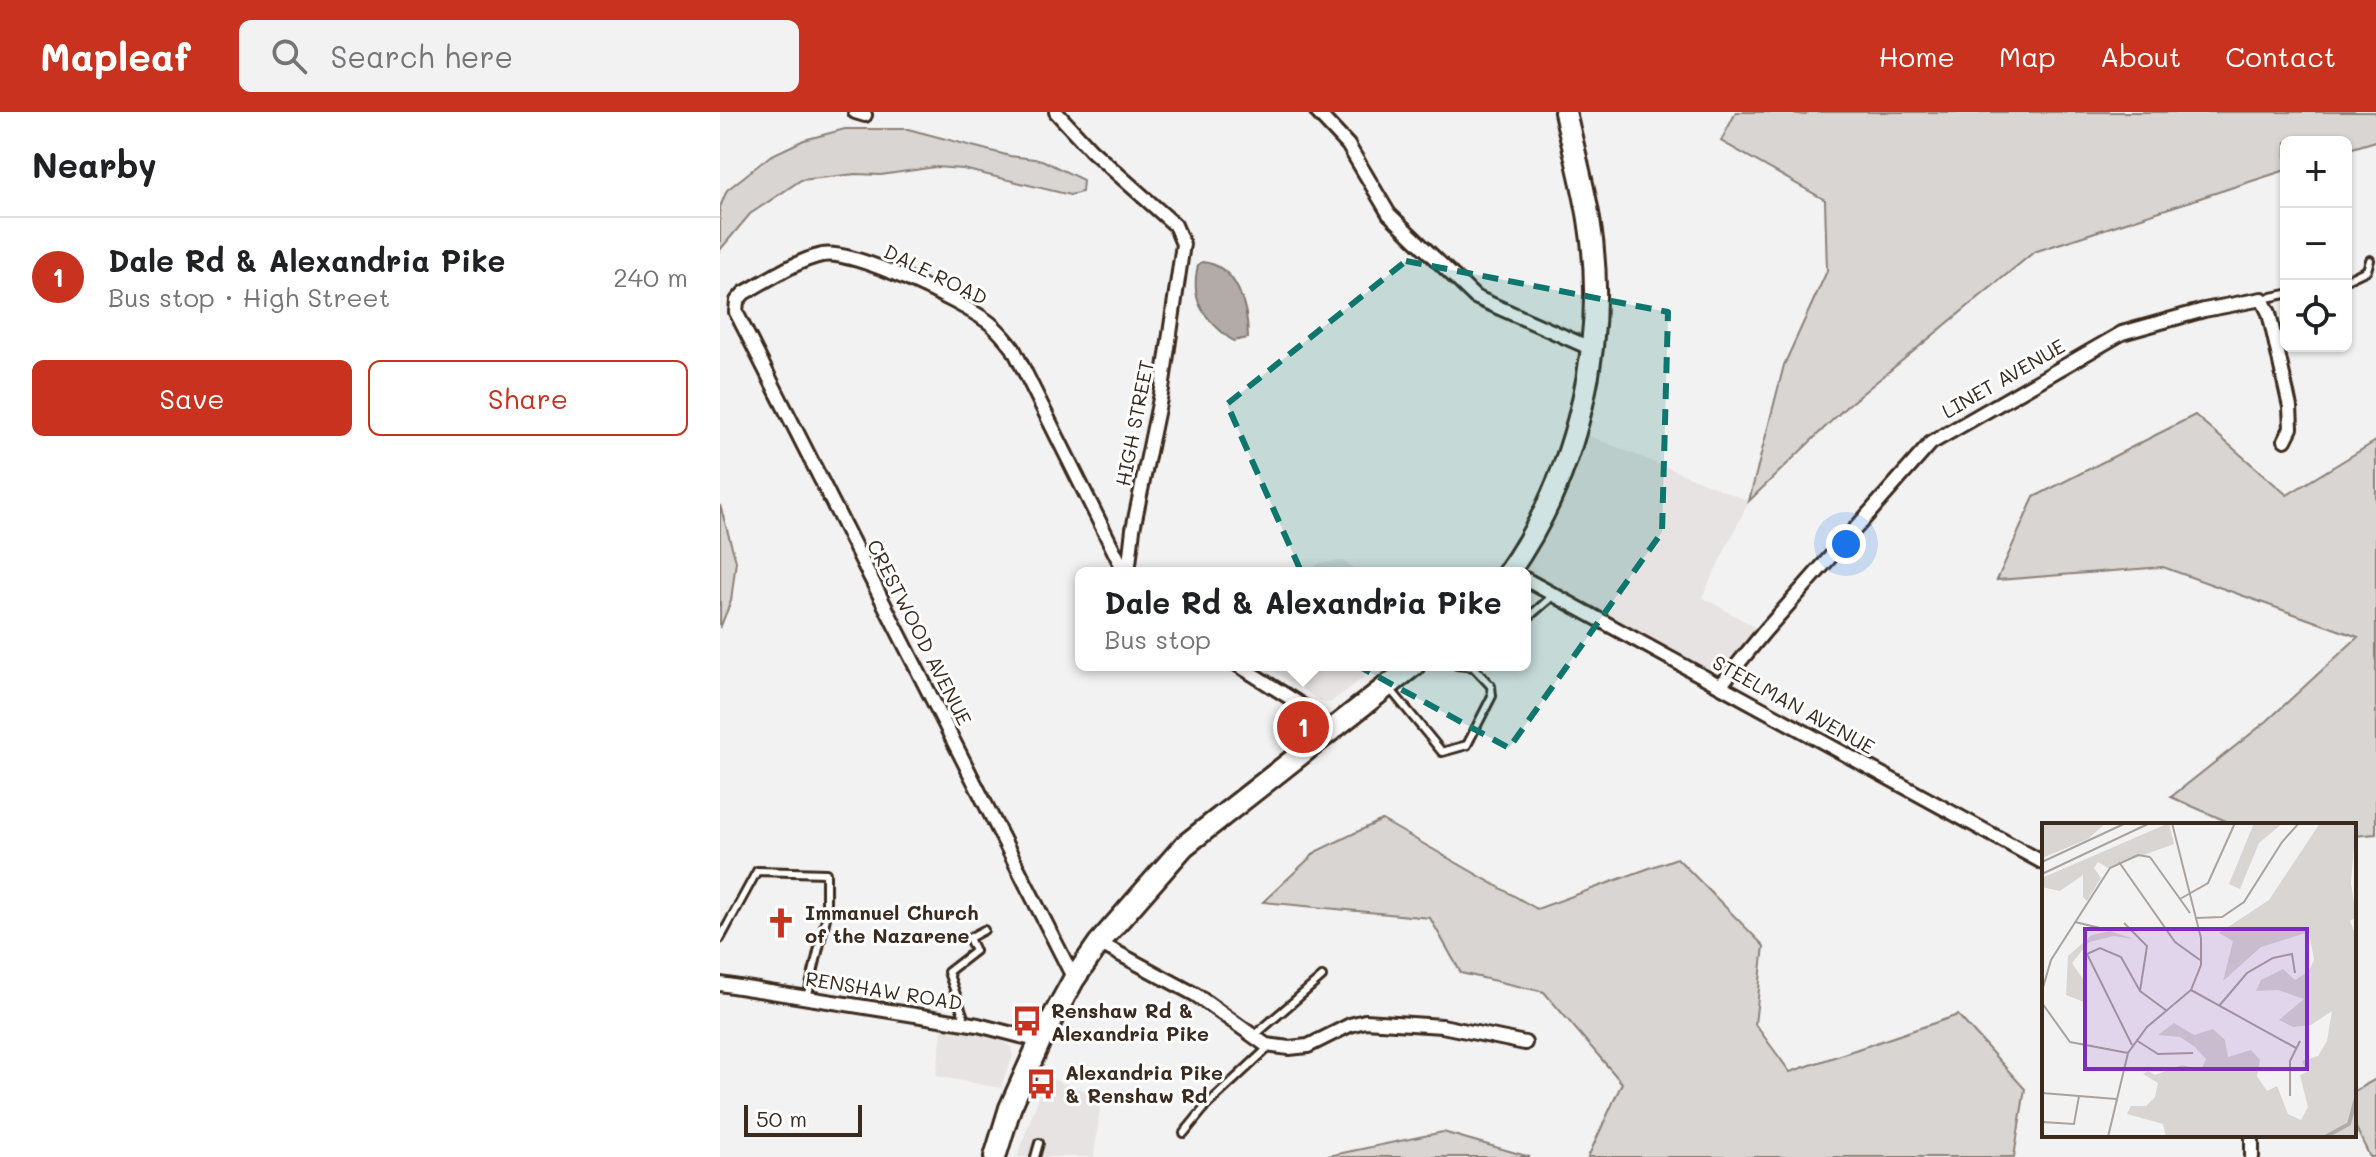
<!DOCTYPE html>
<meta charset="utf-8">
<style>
:root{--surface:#fff;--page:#f2f2f2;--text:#202124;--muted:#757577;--line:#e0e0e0;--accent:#c8321e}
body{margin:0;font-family:Mali,sans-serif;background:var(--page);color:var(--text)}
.controls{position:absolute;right:24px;top:24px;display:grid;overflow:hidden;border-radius:12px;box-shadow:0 2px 6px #0004}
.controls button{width:72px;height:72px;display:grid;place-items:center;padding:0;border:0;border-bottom:2px solid var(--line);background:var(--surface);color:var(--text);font:40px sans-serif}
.scale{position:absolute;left:24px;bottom:20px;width:118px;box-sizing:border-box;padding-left:8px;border:4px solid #3b2a1e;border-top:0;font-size:22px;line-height:28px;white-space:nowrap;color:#3b2a1e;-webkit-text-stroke:6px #fff;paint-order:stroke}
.you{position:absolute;left:1126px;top:432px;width:28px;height:28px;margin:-20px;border:6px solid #fff;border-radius:50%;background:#1a73e8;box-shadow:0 0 0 12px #1a73e833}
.badge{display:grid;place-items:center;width:52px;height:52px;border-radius:50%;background:var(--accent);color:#fff;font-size:26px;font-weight:700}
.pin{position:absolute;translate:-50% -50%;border:4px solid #fff;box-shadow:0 2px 8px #0006}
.popup{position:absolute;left:355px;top:455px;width:456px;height:104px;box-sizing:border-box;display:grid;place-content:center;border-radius:12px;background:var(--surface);filter:drop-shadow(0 2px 6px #0005);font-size:26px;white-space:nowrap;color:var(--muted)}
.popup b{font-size:30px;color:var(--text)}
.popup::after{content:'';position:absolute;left:50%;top:100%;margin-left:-16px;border:16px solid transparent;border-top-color:var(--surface)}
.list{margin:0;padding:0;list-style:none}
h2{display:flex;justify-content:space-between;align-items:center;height:104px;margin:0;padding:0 32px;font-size:34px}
h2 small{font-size:26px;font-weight:400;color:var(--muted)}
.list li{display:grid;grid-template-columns:52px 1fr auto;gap:24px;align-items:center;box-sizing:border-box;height:120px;padding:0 32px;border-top:2px solid var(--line)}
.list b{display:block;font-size:30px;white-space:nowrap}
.list p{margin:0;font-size:26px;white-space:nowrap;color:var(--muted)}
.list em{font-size:26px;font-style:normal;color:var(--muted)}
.actions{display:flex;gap:16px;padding:24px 32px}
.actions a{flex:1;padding:18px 0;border:2px solid var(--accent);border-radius:12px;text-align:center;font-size:28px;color:var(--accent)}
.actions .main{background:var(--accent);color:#fff}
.icon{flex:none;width:44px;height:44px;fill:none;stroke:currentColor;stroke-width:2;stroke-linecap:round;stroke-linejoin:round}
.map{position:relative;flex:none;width:1656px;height:1045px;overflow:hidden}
header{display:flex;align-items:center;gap:48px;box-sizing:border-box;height:112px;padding:0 40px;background:var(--accent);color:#fff}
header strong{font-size:38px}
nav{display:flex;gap:44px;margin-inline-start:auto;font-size:28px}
.search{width:560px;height:72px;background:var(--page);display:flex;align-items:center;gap:20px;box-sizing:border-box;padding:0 28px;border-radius:12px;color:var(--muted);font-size:30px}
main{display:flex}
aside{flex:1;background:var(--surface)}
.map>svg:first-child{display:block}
.built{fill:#e6e3e2}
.green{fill:#d8d5d2;stroke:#8a8078;stroke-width:2}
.water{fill:#b2aba7;stroke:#827770;stroke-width:2}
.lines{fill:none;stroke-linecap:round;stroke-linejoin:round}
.service-casing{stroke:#3b2a1e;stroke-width:12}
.minor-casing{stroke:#3b2a1e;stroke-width:18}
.primary-casing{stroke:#3b2a1e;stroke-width:26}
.service{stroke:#fff;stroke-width:6}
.minor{stroke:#fff;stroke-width:12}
.primary{stroke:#fff;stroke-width:20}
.marked{fill:#0f766e;fill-opacity:0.2;stroke:#0f766e;stroke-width:6;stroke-dasharray:16 10;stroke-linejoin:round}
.labels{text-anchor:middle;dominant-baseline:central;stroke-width:6;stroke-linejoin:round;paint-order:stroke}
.street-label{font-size:20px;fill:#3b2a1e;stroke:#fff}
.poi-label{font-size:20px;font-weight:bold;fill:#3b2a1e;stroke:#fff;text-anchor:start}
.inset-river{fill:none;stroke:#b2aba7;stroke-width:4}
.inset-road{fill:none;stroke:#a9a29d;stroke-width:2}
.view{fill:#7b2cbf;fill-opacity:0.15;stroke:#7b2cbf;stroke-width:4}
.inset-edge{fill:none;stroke:#3b2a1e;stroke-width:4}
</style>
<header>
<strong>Mapleaf</strong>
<div class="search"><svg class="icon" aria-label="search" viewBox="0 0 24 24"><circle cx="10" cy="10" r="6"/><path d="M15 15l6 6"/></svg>Search here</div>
<nav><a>Home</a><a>Map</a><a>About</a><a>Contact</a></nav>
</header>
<main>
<aside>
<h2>Nearby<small></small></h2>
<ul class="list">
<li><span class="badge">1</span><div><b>Dale Rd &amp; Alexandria Pike</b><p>Bus stop · High Street</p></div><em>240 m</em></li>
</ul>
<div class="actions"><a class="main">Save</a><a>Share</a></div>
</aside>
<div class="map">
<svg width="1656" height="1045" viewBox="0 0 1656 1045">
<rect width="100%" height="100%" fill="#f3f2f2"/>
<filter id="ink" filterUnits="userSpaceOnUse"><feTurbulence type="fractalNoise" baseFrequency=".0125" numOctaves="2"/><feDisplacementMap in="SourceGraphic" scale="16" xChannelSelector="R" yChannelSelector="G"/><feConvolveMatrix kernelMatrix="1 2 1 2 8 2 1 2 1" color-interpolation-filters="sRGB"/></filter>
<g filter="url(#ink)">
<!-- built -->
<path class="built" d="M855 318 1029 389 982 485 1044 520 1000 574 805 467V461H793Z
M623 449 640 461H584L600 451Z
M543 553H660L610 591 602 590Z
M223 915 271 922 291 935 293 944 280 976 216 964Z
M326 965 374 982 380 995 374 1045H297Z"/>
<!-- green -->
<path class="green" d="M1016 0H1066L1085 3 1089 0H1656V29L1626 38V30H1566V58L1314 140 1127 294 1029 389 1064 253 1107 159 1105 88 1001 29Z
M125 17H188L290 44 322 48 363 68 362 80 350 83 243 57 215 55 161 63 136 62 81 68 30 102 0 138V95L7 78 50 44 84 28Z
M1475 303 1567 383 1656 329V722L1634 724V713H1515L1451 685 1547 609 1638 525 1443 455 1277 468 1314 385Z
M0 393 16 449 11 489 0 516Z
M662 708 817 797 957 746 1044 834 1035 912 1070 960 1238 903 1305 977 1294 1045H868L902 971 824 880 741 861 710 806 543 790 597 739Z
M1656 967V1045H1650L1634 1012V979Z
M723 1020 810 1045H603Z"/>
<!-- water -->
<path class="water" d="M482 150C518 153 528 196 528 226L514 229 509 226C482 204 470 188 478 153Z"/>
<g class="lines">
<!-- service casing -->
<g class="service-casing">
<path id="service" d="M1626 168 1647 158 1650 148
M1542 187 1566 182
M805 508 834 483
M737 553 754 555
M671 578 722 640 747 633 772 584 771 574 754 556
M0 827 37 759 106 761V806L87 886
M246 911 228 860 255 839 249 826 264 818
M535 923 602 865
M464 1021 487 993 548 936
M315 1045 319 1031"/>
</g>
<!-- minor casing -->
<g class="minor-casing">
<path id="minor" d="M135 0 145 3
M336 0 371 38 455 113 463 132 442 277 413 417 408 461
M597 0 628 33 669 102 755 185 870 236
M805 467 1324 751
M518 553 583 594 613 618
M1000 574 1044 520 1211 331 1402 221 1484 198 1542 187 1549 201 1570 295 1571 316 1565 328
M379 831 476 883 546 933 569 936 588 934 630 913 645 909 722 914 805 931
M354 867 16 200 17 189 24 181C48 168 75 149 102 143 134 137 239 189 267 209 277 216 285 226 293 236L405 461
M0 872 258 913 320 929
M1532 1023V1045"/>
</g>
<!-- primary casing -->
<g class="primary-casing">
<path id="primary" d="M788 461C858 362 889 227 869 107 863 71 853 35 845 0
M275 1045 290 996 320 929 354 867 379 831 464 734 694 553"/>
</g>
<!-- service -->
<use href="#service" class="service"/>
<!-- minor -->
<use href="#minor" class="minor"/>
<!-- primary -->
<use href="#primary" class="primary"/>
</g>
</g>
<!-- marked area -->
<path class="marked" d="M686 149 948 200 942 420 789 636 618 543 507 292Z"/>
<!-- icons -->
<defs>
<g id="church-bare" transform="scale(2.4)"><path d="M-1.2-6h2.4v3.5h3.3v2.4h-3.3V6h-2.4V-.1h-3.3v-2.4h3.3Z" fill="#c8321e" stroke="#fff" stroke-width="2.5" paint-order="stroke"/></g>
<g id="bus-bare" transform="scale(2.4)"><path d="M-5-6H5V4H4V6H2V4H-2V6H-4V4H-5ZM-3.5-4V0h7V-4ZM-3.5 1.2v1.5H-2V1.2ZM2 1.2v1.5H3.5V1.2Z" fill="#c8321e" stroke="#fff" stroke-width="2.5" paint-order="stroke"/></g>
</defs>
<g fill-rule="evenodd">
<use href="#church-bare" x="61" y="811"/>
<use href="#bus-bare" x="307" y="909"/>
<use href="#bus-bare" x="321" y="972"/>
</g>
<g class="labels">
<!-- street labels -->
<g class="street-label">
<text transform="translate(216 162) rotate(26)">DALE ROAD</text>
<text transform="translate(1283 266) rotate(-30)">LINET AVENUE</text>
<text transform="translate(414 311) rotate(-79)">HIGH STREET</text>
<text transform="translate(200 520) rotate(63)">CRESTWOOD AVENUE</text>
<text transform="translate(1074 592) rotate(29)">STEELMAN AVENUE</text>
<text transform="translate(164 878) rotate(9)">RENSHAW ROAD</text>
</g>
<!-- poi labels -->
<g class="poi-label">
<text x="85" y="800">Immanuel Church<tspan x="85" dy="23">of the Nazarene</tspan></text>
<text x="331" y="898">Renshaw Rd &amp;<tspan x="331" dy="23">Alexandria Pike</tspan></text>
<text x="345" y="960">Alexandria Pike<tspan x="345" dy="23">&amp; Renshaw Rd</tspan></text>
</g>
</g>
<!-- overview -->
<g transform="translate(1322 711)">
<rect width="314" height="314" fill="#f3f2f2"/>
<path d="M0 0H64L46 16 0 35ZM127 0 132 21 66 45 56 39 52 45 59 55 45 78 41 74V52L18 68 0 64V55ZM212 0H241L217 20 198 66 187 61ZM278 0H314L309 60 314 94 308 98 314 113V314H124L121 301 85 291 89 283H104L113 274 116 260 101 251 106 248 113 252 140 242 159 247 164 236 153 224 138 214 116 212 132 200 152 212 171 206 183 217 186 234 209 227 218 237 215 253 225 268 235 263 246 291 259 297 266 284 258 252 265 249 260 238 276 233 285 218 290 188 269 202 251 204 237 197 262 176 236 167 214 168 219 157 241 146 253 157 266 149 272 137 267 109 219 124 181 158 191 118 177 110 227 77ZM68 108 92 116 72 113 47 119 30 140 43 159 42 179 24 172 26 133 50 112Z" fill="#d8d5d2"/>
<path class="inset-river" d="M283 314 307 301 314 275"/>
<path class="inset-road" d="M108 34 148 90M0 39 84 0M77 39 133 119 158 137M0 51 108 0M138 76 166 60 193 0M154 95 180 94 202 79 240 19 257 0M33 99 62 106M82 100 105 123 98 168 125 188M149 167 254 225M0 168 9 137 68 45 96 32 108 34M0 180 28 219 86 230M177 183 205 150 231 135 250 131 253 150M94 217 116 231 151 230M90 222 45 131 58 125 79 134 98 168M0 270 74 276M248 273V238L258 218M0 299 32 301 37 273M66 314 86 230 105 204 149 167 159 142V115L130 0"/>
<path class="view" d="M43 106H265V246H43Z"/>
<rect width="314" height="314" class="inset-edge"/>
</g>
</svg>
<div class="controls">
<button>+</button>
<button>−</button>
<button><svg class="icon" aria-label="locate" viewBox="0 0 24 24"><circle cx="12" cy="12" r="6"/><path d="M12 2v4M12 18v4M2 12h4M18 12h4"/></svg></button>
</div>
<div class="scale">50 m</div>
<div class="you"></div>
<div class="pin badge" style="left:583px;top:615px">1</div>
<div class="popup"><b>Dale Rd &amp; Alexandria Pike</b>Bus stop</div>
</div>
</main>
